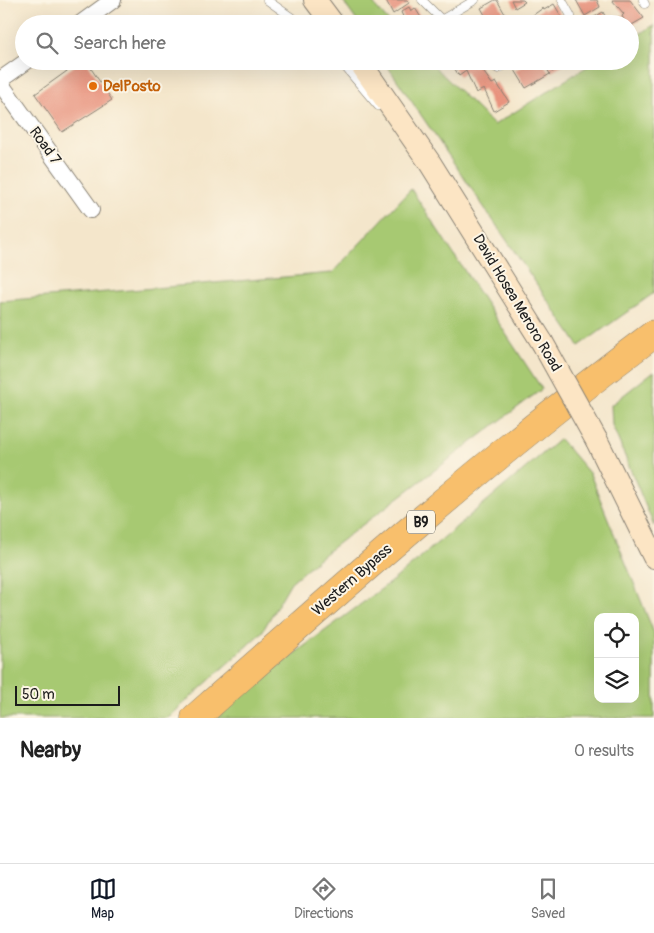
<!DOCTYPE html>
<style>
:root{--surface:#fff;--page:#f2f2f2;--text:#222;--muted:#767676;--line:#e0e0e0;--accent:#111827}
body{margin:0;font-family:Pangolin,sans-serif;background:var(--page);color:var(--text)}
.controls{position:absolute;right:15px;bottom:15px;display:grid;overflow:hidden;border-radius:10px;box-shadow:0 5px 20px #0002}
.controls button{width:45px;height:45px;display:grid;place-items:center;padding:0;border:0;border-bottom:1px solid var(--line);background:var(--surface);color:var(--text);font:25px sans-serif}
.scale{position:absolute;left:15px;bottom:12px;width:105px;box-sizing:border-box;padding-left:5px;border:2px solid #1c1c1c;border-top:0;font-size:14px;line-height:18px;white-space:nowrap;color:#1c1c1c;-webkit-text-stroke:4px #fcf5e5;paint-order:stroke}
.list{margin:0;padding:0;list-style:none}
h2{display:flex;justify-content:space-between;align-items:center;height:65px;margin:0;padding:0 20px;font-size:21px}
h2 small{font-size:16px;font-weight:400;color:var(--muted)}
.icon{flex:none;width:28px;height:28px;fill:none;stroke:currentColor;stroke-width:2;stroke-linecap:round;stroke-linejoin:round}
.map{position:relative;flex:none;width:654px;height:718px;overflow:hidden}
.search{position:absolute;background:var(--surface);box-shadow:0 5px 20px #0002;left:15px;right:15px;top:15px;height:55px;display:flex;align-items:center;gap:12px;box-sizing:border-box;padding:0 18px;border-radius:28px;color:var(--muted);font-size:19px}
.sheet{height:145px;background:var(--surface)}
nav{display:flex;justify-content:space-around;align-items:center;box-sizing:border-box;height:70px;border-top:1px solid var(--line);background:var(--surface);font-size:14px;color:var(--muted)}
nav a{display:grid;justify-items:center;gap:2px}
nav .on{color:var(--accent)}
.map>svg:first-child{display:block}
.green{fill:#a7c972;stroke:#627247;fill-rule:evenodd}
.building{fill:#e8927d}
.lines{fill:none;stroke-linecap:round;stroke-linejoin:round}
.lane-casing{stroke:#888174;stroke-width:9}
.street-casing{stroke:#888174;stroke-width:18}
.secondary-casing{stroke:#888174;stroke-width:24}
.highway-casing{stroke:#888174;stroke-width:29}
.lane{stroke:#fff;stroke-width:8}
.street{stroke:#fff;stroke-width:16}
.secondary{stroke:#fce5c4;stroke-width:22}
.highway{stroke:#f8bf6c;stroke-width:28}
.secondary-bridge-casing{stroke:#888174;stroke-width:24;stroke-linecap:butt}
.secondary-bridge{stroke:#fce5c4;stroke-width:22}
.food-dot{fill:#e8710a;stroke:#fcf5e5;stroke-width:2}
.labels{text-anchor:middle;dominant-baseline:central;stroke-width:4;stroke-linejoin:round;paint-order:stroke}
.shield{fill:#fcf5e5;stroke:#5f5d58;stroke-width:1}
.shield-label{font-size:14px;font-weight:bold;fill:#1c1c1c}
.food-label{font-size:15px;font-weight:bold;fill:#c56008;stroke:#fcf5e5;text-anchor:start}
.street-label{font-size:15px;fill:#1c1c1c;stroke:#fcf5e5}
</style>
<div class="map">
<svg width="654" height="718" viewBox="0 0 654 718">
<rect width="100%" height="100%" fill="#fcf5e5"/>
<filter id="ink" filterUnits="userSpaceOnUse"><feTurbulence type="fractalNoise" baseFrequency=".02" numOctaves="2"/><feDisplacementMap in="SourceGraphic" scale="10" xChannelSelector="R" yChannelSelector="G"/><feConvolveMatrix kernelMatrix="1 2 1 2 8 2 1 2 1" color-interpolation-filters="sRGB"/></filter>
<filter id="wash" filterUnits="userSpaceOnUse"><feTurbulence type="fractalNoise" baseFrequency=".0096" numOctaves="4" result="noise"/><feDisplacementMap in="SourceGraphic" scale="20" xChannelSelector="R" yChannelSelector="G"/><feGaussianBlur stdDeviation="1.12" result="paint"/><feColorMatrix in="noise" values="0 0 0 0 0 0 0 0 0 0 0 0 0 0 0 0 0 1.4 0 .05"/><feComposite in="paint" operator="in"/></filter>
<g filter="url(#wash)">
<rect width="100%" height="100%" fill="#f4e6cb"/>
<!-- green -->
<path class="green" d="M342 0H370L391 24H359Z
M654 25V293L579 346 384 61H429L494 125 596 61H630V40Z
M411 189 542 389 324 554 291 582 262 632 168 718H0V301L332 273Z
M654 371V526L612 425 611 405Z
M560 439 590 474 654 633V718H217L260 679 396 578ZM598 617H635V699H598Z"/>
<g id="blocks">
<!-- building -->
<path class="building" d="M386 0H407L409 3 393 14Z
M495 0H497L505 14 489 22 481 8Z
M511 0H523L525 2 515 8Z
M576 0H597L600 7 585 16Z
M612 0H630L644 18 630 26 626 24 622 16 624 14Z
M554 4 561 16 551 22 552 24H517L521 21 522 23 543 8 544 10Z
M409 7 411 11 415 8 422 19 414 24H406L401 12Z
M603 12 609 24H587L586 22Z
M431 18 434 24H421Z
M81 61H86L112 100 62 132 35 94Z
M453 61H470L473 67 478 64 492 84 496 82 509 102 494 111 484 89 476 93 466 71 459 76 452 64Z
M531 61H534L537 65 543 62 550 74 526 88 515 70Z
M546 61H561L564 65 552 72Z"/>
</g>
</g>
<g filter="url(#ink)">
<use href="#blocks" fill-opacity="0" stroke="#888174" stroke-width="1"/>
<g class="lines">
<!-- lane casing -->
<g class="lane-casing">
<path id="lane" d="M267 0 301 24
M422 0 445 23
M562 0 571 16 572 24
M643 0 645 4
M441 20 475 0
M340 61 378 106
M486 61 498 69 512 61"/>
</g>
<!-- street casing -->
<g class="street-casing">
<path id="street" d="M80 24 113 0
M0 80 27 61
M0 83 91 210"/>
</g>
<!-- secondary casing -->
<g class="secondary-casing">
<path id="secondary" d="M315 0 333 24
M359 61 430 163 542 342
M597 441 654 557"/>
</g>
<!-- highway casing -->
<g class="highway-casing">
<path id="highway" d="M195 718C344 586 494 453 654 334"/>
</g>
<!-- lane -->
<use href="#lane" class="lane"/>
<!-- street -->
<use href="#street" class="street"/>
<!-- secondary -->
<use href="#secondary" class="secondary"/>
<!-- highway -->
<use href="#highway" class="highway"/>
<!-- secondary-bridge casing -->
<g class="secondary-bridge-casing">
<path id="secondary-bridge" d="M542 342 597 441"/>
</g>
<!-- secondary-bridge -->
<use href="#secondary-bridge" class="secondary-bridge"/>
</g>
</g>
<!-- markers -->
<circle class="food-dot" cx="93" cy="86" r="5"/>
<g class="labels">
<!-- shield labels -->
<rect class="shield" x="407" y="510.5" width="28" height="23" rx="4"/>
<g class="shield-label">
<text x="421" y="522">B9</text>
</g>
<!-- food labels -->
<g class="food-label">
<text x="103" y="86">DelPosto</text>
</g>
<!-- street labels -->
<g class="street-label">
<text transform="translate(45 146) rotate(54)">Road 7</text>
<text transform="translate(517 303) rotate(59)">David Hosea Meroro Road</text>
<text transform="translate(352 580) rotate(-41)">Western Bypass</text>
</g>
</g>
</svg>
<div class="controls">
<button><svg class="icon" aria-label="locate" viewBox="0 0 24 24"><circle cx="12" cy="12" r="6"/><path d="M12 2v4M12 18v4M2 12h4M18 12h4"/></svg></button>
<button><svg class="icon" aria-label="layers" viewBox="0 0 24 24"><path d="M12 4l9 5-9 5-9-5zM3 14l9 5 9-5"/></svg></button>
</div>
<div class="scale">50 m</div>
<div class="search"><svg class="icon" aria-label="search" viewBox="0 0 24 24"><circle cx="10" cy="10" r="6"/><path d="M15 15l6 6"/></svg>Search here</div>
</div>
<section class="sheet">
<h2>Nearby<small>0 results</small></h2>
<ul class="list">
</ul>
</section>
<nav>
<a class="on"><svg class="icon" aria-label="map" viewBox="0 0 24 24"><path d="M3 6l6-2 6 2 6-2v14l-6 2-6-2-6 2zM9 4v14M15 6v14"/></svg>Map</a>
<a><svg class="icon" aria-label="directions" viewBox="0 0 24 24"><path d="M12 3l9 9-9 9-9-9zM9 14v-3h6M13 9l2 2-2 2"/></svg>Directions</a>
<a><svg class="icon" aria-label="saved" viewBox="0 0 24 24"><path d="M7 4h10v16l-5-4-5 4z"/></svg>Saved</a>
</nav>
